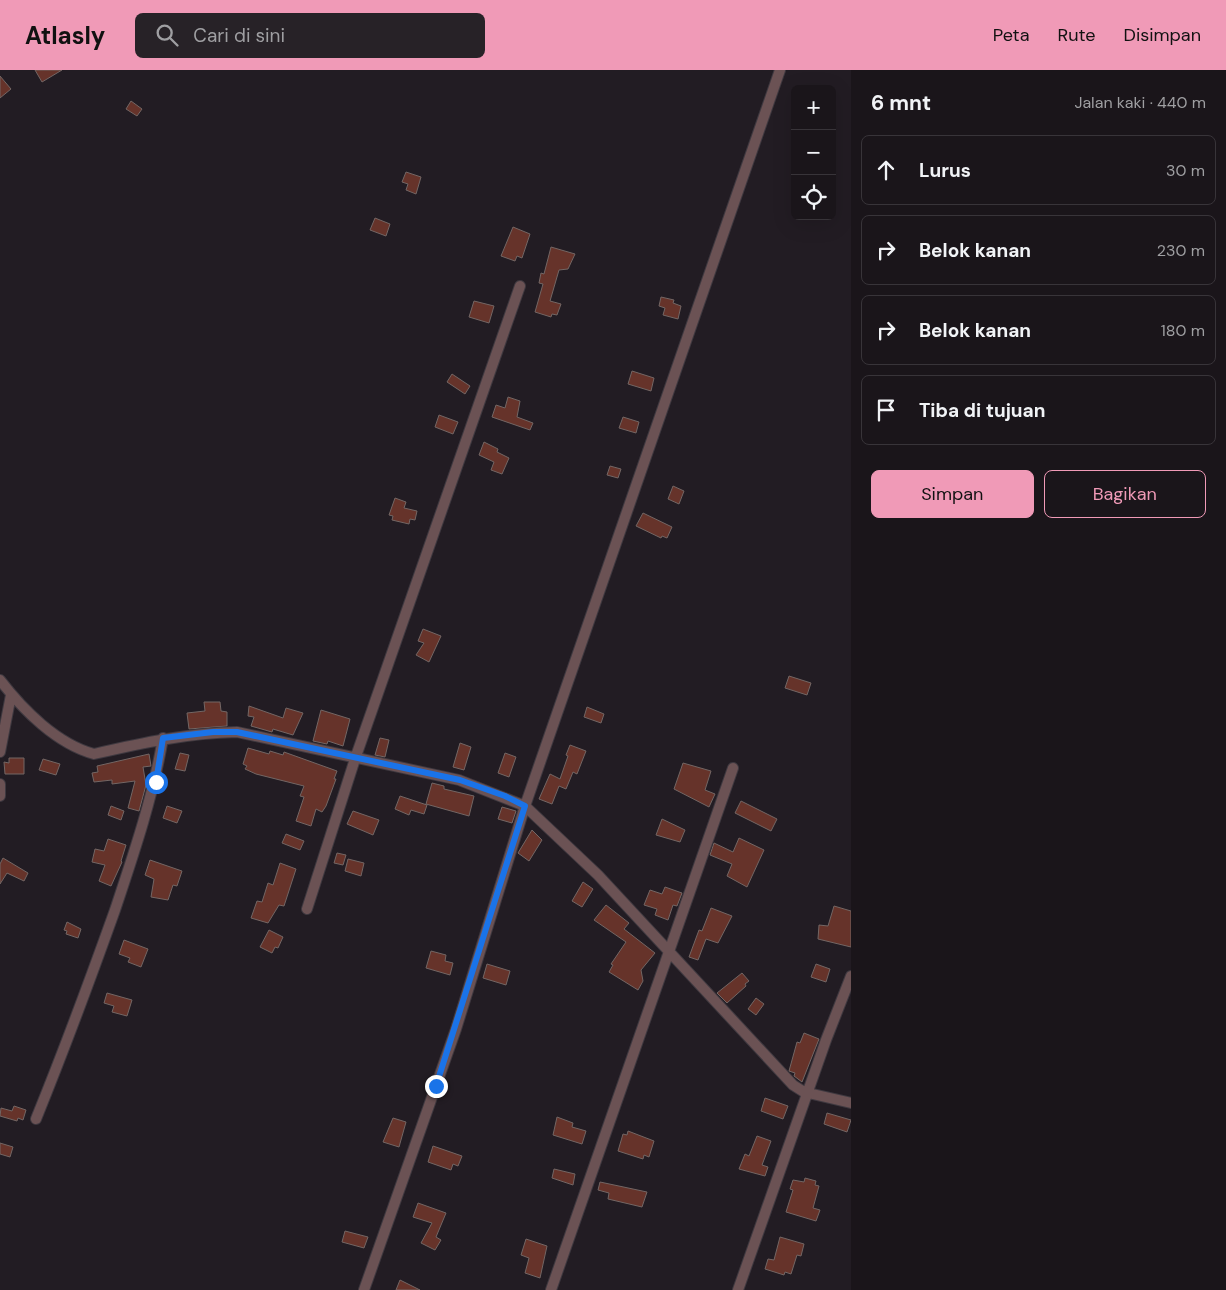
<!DOCTYPE html>
<html lang="id">
<meta charset="utf-8">
<style>
:root{--surface:#1a151a;--page:#272227;--text:#f1f3f6;--muted:#9f9fa2;--line:#383439;--accent:#f09ab7}
body{margin:0;font-family:"DM Sans",sans-serif;background:var(--page);color:var(--text)}
.controls{position:absolute;right:15px;top:15px;display:grid;overflow:hidden;border-radius:8px;box-shadow:0 5px 20px #0002}
.controls button{width:45px;height:45px;display:grid;place-items:center;padding:0;border:0;border-bottom:1px solid var(--line);background:var(--surface);color:var(--text);font:25px sans-serif}
.stop{position:absolute;width:15px;height:15px;margin:-11px;border:4px solid #1a73e8;border-radius:50%;background:#fff}
.stop.end{background:#1a73e8;border-color:#fff;box-shadow:0 1px 5px #0008}
.list{margin:0;padding:0;list-style:none}
h2{display:flex;justify-content:space-between;align-items:center;height:65px;margin:0;padding:0 20px;font-size:21px}
h2 small{font-size:16px;font-weight:400;color:var(--muted)}
.list li{display:grid;grid-template-columns:32px 1fr auto;gap:15px;align-items:center;box-sizing:border-box;height:70px;margin:0 10px 10px;padding:0 10px;border:1px solid var(--line);border-radius:8px}
.list b{display:block;font-size:19px;white-space:nowrap}
.list em{font-size:16px;font-style:normal;color:var(--muted)}
.actions{display:flex;gap:10px;padding:15px 20px}
.actions a{flex:1;padding:11px 0;border:1px solid var(--accent);border-radius:8px;text-align:center;font-size:18px;color:var(--accent)}
.actions .main{background:var(--accent);color:#111}
.icon{flex:none;width:28px;height:28px;fill:none;stroke:currentColor;stroke-width:2;stroke-linecap:round;stroke-linejoin:round}
.map{position:relative;flex:none;width:851px;height:1220px;overflow:hidden}
header{display:flex;align-items:center;gap:30px;box-sizing:border-box;height:70px;padding:0 25px;background:var(--accent);color:#111}
header strong{font-size:24px}
nav{display:flex;gap:28px;margin-inline-start:auto;font-size:18px}
.search{width:350px;height:45px;background:var(--page);display:flex;align-items:center;gap:12px;box-sizing:border-box;padding:0 18px;border-radius:8px;color:var(--muted);font-size:19px}
main{display:flex}
aside{flex:1;background:var(--surface)}
.map>svg:first-child{display:block}
.building{fill:#66332a;stroke:#736664}
.lines{fill:none;stroke-linecap:round;stroke-linejoin:round}
.minor-casing{stroke:#3f3940;stroke-width:12}
.minor{stroke:#6b5254;stroke-width:10}
.route{stroke:#1a73e8;stroke-width:6}
</style>
<header>
<strong>Atlasly</strong>
<div class="search"><svg class="icon" aria-label="search" viewBox="0 0 24 24"><circle cx="10" cy="10" r="6"/><path d="M15 15l6 6"/></svg>Cari di sini</div>
<nav><a>Peta</a><a>Rute</a><a>Disimpan</a></nav>
</header>
<main>
<div class="map">
<svg width="851" height="1220" viewBox="0 0 851 1220">
<rect width="100%" height="100%" fill="#221c23"/>
<!-- building -->
<path class="building" d="M35 0H62L42 12Z
M0 6 11 19 0 28Z
M131 31 142 39 137 46 126 39Z
M406 102 421 107 416 124 406 120 408 114 402 112Z
M375 148 390 154 386 166 370 160Z
M513 157 530 164 522 188 517 186 515 191 501 186Z
M551 177 575 184 568 199 559 200 550 231 561 234 557 245 552 244 551 247 535 242 543 214 539 213 541 203 544 204Z
M661 227 674 230 673 233 681 236 678 249 663 245 665 238 659 236Z
M474 231 494 236 489 253 469 247Z
M632 301 654 308 651 321 628 314Z
M452 304 470 316 465 324 447 312Z
M508 327 520 331 517 347 533 353 530 360 492 347 496 335 505 338Z
M439 345 458 352 453 364 435 357Z
M623 347 639 352 636 363 619 358Z
M484 372 498 379 497 382 509 388 502 404 491 400 494 392 479 385Z
M610 396 621 399 618 408 607 405Z
M673 416 684 421 679 434 668 429Z
M395 428 406 432 404 438 417 441 415 450 410 449 409 454 392 450 393 446 389 445Z
M643 443 672 457 667 468 662 466 661 468 636 456Z
M423 559 441 566 429 592 416 585 424 573 418 571Z
M789 606 811 613 807 625 785 618Z
M204 632H220L221 641 227 642V656L189 659 187 643 205 641Z
M249 636 283 648 286 638 303 643 293 665 273 659 272 662 251 656 254 647 248 646Z
M587 637 604 644 601 653 584 647Z
M321 640 350 649 343 676 328 671 327 674 313 671Z
M380 668 389 670 385 687 375 685Z
M460 673 471 677 464 700 453 697Z
M570 675 586 681 577 704 573 702 566 719 559 716 552 734 539 729 550 704 560 709 568 686 566 685Z
M248 678 269 684 270 681 283 685 284 682 337 701 334 709H336L326 736 322 742 316 739 311 756 296 751 304 727 300 726 304 716 256 704 245 699 247 696 243 694Z
M180 683 189 685 185 701 175 699Z
M505 683 516 687 509 707 498 703Z
M149 684 151 696 143 697 146 715 139 741 128 738 135 711 112 714V710L94 712 92 703 98 702 97 696Z
M9 688H24V704H5L4 692 9 693Z
M43 689 60 694 56 705 39 700Z
M683 693 711 701 705 720 715 724 709 737 674 719Z
M432 713 444 716V719L474 726 469 746 426 734Z
M400 726 427 735 424 744 411 740 409 745 395 739Z
M741 731 777 749 771 761 735 743Z
M111 736 124 741 121 750 108 745Z
M167 736 182 741 177 753 163 748Z
M502 737 516 741 512 753 498 749Z
M353 741 379 750 373 765 347 754Z
M662 749 685 760 680 772 656 765Z
M532 760 542 770 529 791 518 783Z
M286 764 304 771 300 780 282 773Z
M739 768 764 780 747 817 727 806 732 794 710 785 714 773 733 782Z
M108 769 126 775 121 791 122 792 111 816 99 811 105 795 92 792 95 779 104 781Z
M337 783 346 785 343 795 334 793Z
M3 788 28 803 24 811 7 803 0 814V794Z
M348 789 364 793 361 806 345 801Z
M150 790 182 801 177 816 173 815 168 830 151 827 154 809 145 805Z
M280 793 296 799 284 836 279 835 268 853 251 848 257 831 262 832 268 813 273 815Z
M583 812 593 819 582 837 572 831Z
M665 817 682 823 677 836 673 835 668 850 655 845 657 839 644 835 650 820 662 824Z
M606 835 629 853 624 859 655 883 641 900 643 911 638 920 609 902 613 895 611 894 626 872 594 850Z
M834 836 851 841V877L818 869 819 855 828 856Z
M711 838 732 846 718 873 706 869 698 890 689 887 699 860 702 861Z
M67 852 81 859 78 868 66 864 67 861 64 860Z
M269 860 283 867 278 878 275 877 272 883 260 877Z
M124 870 148 879 141 897 128 892 130 888 119 884Z
M431 881 446 885 445 891 453 893 450 905 426 898Z
M487 894 510 901 506 915 483 908Z
M816 894 830 899 826 912 811 907Z
M742 903 749 911 745 914 746 916 727 933 717 923Z
M107 923 132 930 127 946 112 942 114 936 104 933Z
M756 928 764 934 756 945 748 939Z
M804 963 819 969 802 1012 794 1006 795 1003 789 1001 797 972 800 973Z
M765 1028 788 1036 783 1049 761 1041Z
M14 1036 26 1040 23 1050 18 1048 17 1051 0 1046 1 1038 12 1041Z
M827 1043 851 1050 847 1062 824 1054Z
M557 1047 573 1053 572 1057 586 1061 582 1074 553 1065Z
M393 1048 406 1052 399 1077 383 1072Z
M628 1061 654 1071 649 1087 644 1085 643 1089 618 1081 623 1064 627 1065Z
M757 1066 771 1071 762 1095 768 1097 765 1106 739 1099 745 1084 749 1086Z
M0 1073 13 1077 10 1087 0 1084Z
M433 1076 462 1086 458 1096 453 1094 451 1100 428 1092Z
M554 1099 575 1104 573 1115 552 1108Z
M805 1108 816 1111 815 1115 819 1116 813 1138 820 1140 816 1151 786 1142 793 1120 790 1119 793 1110 804 1112Z
M600 1112 647 1122 642 1137 608 1129 609 1123 598 1120Z
M418 1133 446 1143 436 1167 441 1170 435 1180 421 1173 432 1153 413 1147Z
M345 1161 368 1167 364 1178 342 1172Z
M780 1167 804 1174 801 1186 797 1185 791 1204 785 1202 784 1205 765 1199 768 1189 774 1190Z
M526 1169 547 1176 540 1208 525 1203 529 1188 521 1185Z
M400 1210 420 1220H396Z"/>
<g class="lines">
<!-- minor casing -->
<g class="minor-casing">
<path id="minor" d="M0 610C23 640 57 674 94 684 142 673 188 663 237 662L459 710 525 736 598 805 793 1015 804 1022 851 1033
M0 682 11 625
M0 714V726
M307 839 355 689 520 216
M36 1049C64 980 90 910 115 840 134 783 153 727 163 668
M364 1220 456 959 525 736 780 0
M551 1220 733 698
M738 1220 826 970 851 906"/>
</g>
<!-- minor -->
<use href="#minor" class="minor"/>
</g>
<g class="lines">
<!-- route -->
<path class="route" d="M156 712 163 668 213 662H237L460 710 505 726 525 736 436 1016"/>
</g>
</svg>
<div class="controls">
<button>+</button>
<button>−</button>
<button><svg class="icon" aria-label="locate" viewBox="0 0 24 24"><circle cx="12" cy="12" r="6"/><path d="M12 2v4M12 18v4M2 12h4M18 12h4"/></svg></button>
</div>
<div class="stop" style="left:156px;top:712px"></div>
<div class="stop end" style="left:436px;top:1016px"></div>
</div>
<aside>
<h2>6 mnt<small>Jalan kaki · 440 m</small></h2>
<ul class="list">
<li><svg class="icon" aria-label="ahead" viewBox="0 0 24 24"><path d="M12 20V5M6 11l6-6 6 6"/></svg><div><b>Lurus</b></div><em>30 m</em></li>
<li><svg class="icon" aria-label="right" viewBox="0 0 24 24"><path d="M7 20v-9h11M14 6l5 5-5 5"/></svg><div><b>Belok kanan</b></div><em>230 m</em></li>
<li><svg class="icon" aria-label="right" viewBox="0 0 24 24"><path d="M7 20v-9h11M14 6l5 5-5 5"/></svg><div><b>Belok kanan</b></div><em>180 m</em></li>
<li><svg class="icon" aria-label="arrive" viewBox="0 0 24 24"><path d="M6 21V4h12l-3 4 3 4H6"/></svg><div><b>Tiba di tujuan</b></div></li>
</ul>
<div class="actions"><a class="main">Simpan</a><a>Bagikan</a></div>
</aside>
</main>
